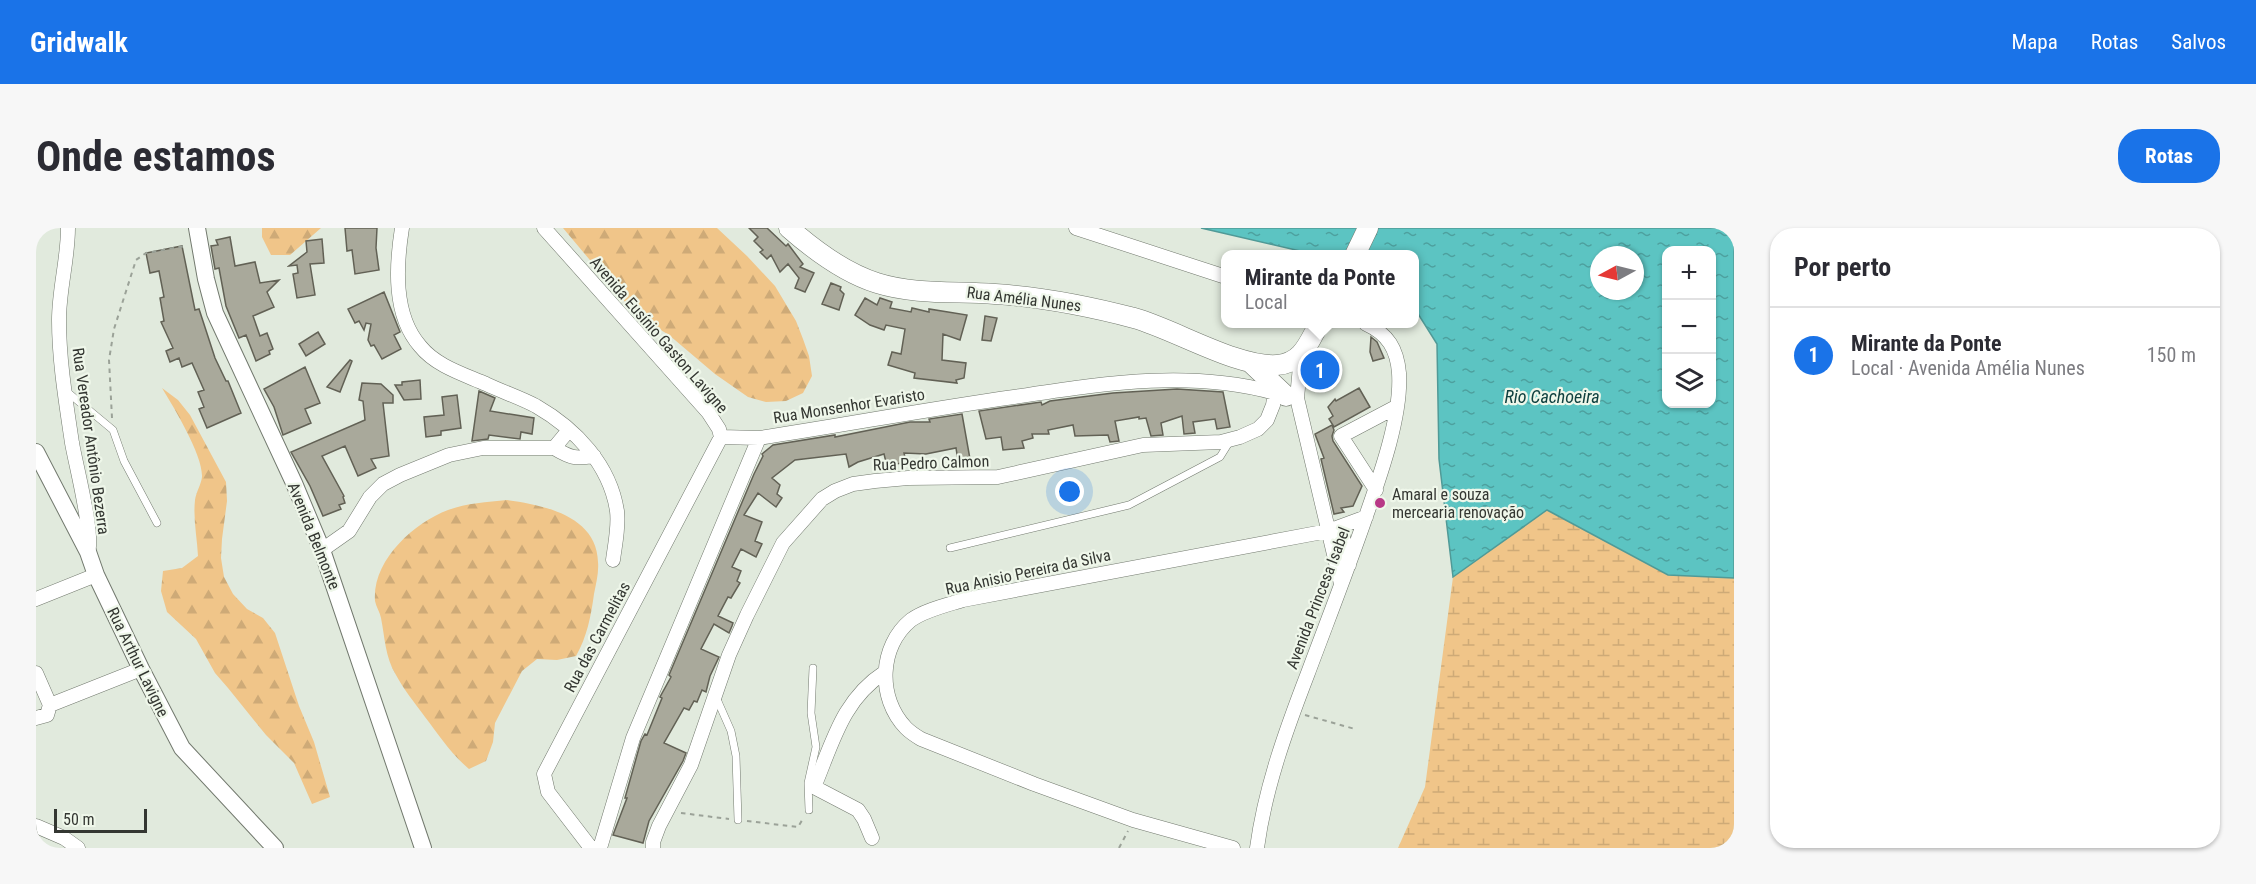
<!DOCTYPE html>
<html lang="pt">
<meta charset="utf-8">
<style>
:root{--surface:#fff;--page:#f7f7f7;--text:#2b2b33;--muted:#7c7c81;--line:#e1e1e2;--accent:#1a73e8}
body{margin:0;font-family:"Roboto Condensed",sans-serif;background:var(--page);color:var(--text)}
.controls{position:absolute;right:18px;top:18px;display:grid;overflow:hidden;border-radius:12px;box-shadow:0 2px 4px #0004}
.controls button{width:54px;height:54px;display:grid;place-items:center;padding:0;border:0;border-bottom:2px solid var(--line);background:var(--surface);color:var(--text);font:30px sans-serif}
.compass{position:absolute;left:1554px;top:18px;width:54px;height:54px;border-radius:50%;background:var(--surface);box-shadow:0 2px 4px #0004;rotate:263deg}
.scale{position:absolute;left:18px;bottom:15px;width:93px;box-sizing:border-box;padding-left:6px;border:3px solid #343732;border-top:0;font-size:16px;line-height:21px;white-space:nowrap;color:#343732;-webkit-text-stroke:4px #eff7ea;paint-order:stroke}
.you{position:absolute;left:1034px;top:264px;width:21px;height:21px;margin:-15px;border:4px solid #fff;border-radius:50%;background:#1a73e8;box-shadow:0 0 0 9px #1a73e833}
.badge{display:grid;place-items:center;width:39px;height:39px;border-radius:50%;background:var(--accent);color:#fff;font-size:20px;font-weight:700}
.pin{position:absolute;translate:-50% -50%;border:3px solid #fff;box-shadow:0 2px 6px #0006}
.popup{position:absolute;left:1185px;top:22px;width:198px;height:78px;box-sizing:border-box;display:grid;place-content:center;border-radius:12px;background:var(--surface);filter:drop-shadow(0 2px 4px #0005);font-size:20px;white-space:nowrap;color:var(--muted)}
.popup b{font-size:22px;color:var(--text)}
.popup::after{content:'';position:absolute;left:50%;top:100%;margin-left:-12px;border:12px solid transparent;border-top-color:var(--surface)}
.list{margin:0;padding:0;list-style:none}
h2{display:flex;justify-content:space-between;align-items:center;height:78px;margin:0;padding:0 24px;font-size:26px}
h2 small{font-size:20px;font-weight:400;color:var(--muted)}
.list li{display:grid;grid-template-columns:39px 1fr auto;gap:18px;align-items:center;box-sizing:border-box;height:96px;padding:0 24px;border-top:2px solid var(--line)}
.list b{display:block;font-size:22px;white-space:nowrap}
.list p{margin:0;font-size:20px;white-space:nowrap;color:var(--muted)}
.list em{font-size:20px;font-style:normal;color:var(--muted)}
.icon{flex:none;width:33px;height:33px;fill:none;stroke:currentColor;stroke-width:2;stroke-linecap:round;stroke-linejoin:round}
.map{position:relative;flex:none;width:1698px;height:620px;overflow:hidden;border-radius:24px}
header{display:flex;align-items:center;gap:36px;box-sizing:border-box;height:84px;padding:0 30px;background:var(--accent);color:#fff}
header strong{font-size:28px}
nav{display:flex;gap:33px;margin-inline-start:auto;font-size:21px}
.intro{display:flex;align-items:center;justify-content:space-between;box-sizing:border-box;height:144px;padding:0 36px}
h1{margin:0;font-size:42px}
.button{padding:15px 27px;border-radius:24px;background:var(--accent);color:#fff;font-size:21px;font-weight:700}
main{display:flex;gap:36px;padding:0 36px}
aside{flex:1;background:var(--surface);border-radius:24px;box-shadow:0 2px 4px #0004}
.map>svg:first-child{display:block}
.forest{fill:url(#forest-firs)}
.wetland{fill:url(#wetland-marsh)}
.water{fill:url(#water-ripples);stroke:#509a97;stroke-width:1.5;fill-rule:evenodd}
.building{fill:#a9a99b;stroke:#626155;stroke-width:1.5}
.lines{fill:none;stroke-linecap:round;stroke-linejoin:round}
.service-casing{stroke:#72796e;stroke-width:8}
.minor-casing{stroke:#72796e;stroke-width:15}
.tertiary-casing{stroke:#72796e;stroke-width:18}
.secondary-casing{stroke:#72796e;stroke-width:21}
.path{stroke:#9ba298;stroke-width:2;stroke-dasharray:4.5 4.5;stroke-linecap:butt}
.service{stroke:#fff;stroke-width:7}
.minor{stroke:#fff;stroke-width:14}
.tertiary{stroke:#fff;stroke-width:16}
.secondary{stroke:#fff;stroke-width:20}
.poi-dot{fill:#b83987;stroke:#eff7ea;stroke-width:2}
.labels{text-anchor:middle;dominant-baseline:central;stroke-width:4.5;stroke-linejoin:round;paint-order:stroke}
.street-label{font-size:16px;fill:#343732;stroke:#eff7ea}
.poi-label{font-size:16px;fill:#343732;stroke:#eff7ea;text-anchor:start}
.water-label{font-size:18px;font-style:italic;fill:#0f403f;stroke:#eff7ea}
</style>
<header>
<strong>Gridwalk</strong>
<nav><a>Mapa</a><a>Rotas</a><a>Salvos</a></nav>
</header>
<div class="intro"><h1>Onde estamos</h1><a class="button">Rotas</a></div>
<main>
<div class="map">
<svg width="1698" height="620" viewBox="0 0 1698 620">
<defs>
<pattern id="forest-firs" width="22" height="20" patternUnits="userSpaceOnUse" patternTransform="scale(1.5)"><rect width="22" height="20" fill="#f0c589"/><path d="M5 1l3.5 6h-7zM16 11l3.5 6h-7z" fill="#ceaa77"/></pattern>
<pattern id="wetland-marsh" width="20" height="14" patternUnits="userSpaceOnUse" patternTransform="scale(1.5)"><rect width="20" height="14" fill="#f0c589"/><path d="M1 5h8M5 5V1M11 12h8M15 12V8" fill="none" stroke="#ceaa77"/></pattern>
<pattern id="water-ripples" width="26" height="14" patternUnits="userSpaceOnUse" patternTransform="scale(1.5)"><rect width="26" height="14" fill="#5cc4c2"/><path d="M2 4q2-2 4 0t4 0M15 11q2-2 4 0t4 0" fill="none" stroke="#4da09e"/></pattern>
</defs>
<rect width="100%" height="100%" fill="#e1eadd"/>
<!-- forest -->
<path class="forest" d="M226 0H285L254 27H235L226 9Z
M527 0H681L711 28 739 58 760 93 767 111 773 128 776 148 767 165 750 173 730 174 712 169 679 146 633 107 600 87Z
M126 160 142 172 154 187 190 254 191 273 186 311 185 330 188 349 197 366 211 381 227 390 239 405 263 478 278 514 294 569 276 576 258 535 230 507 192 460 179 445 160 411 131 384 125 363 127 343 146 340 162 328C161 309 157 291 159 272 160 264 165 257 166 249 167 227 138 180 126 160Z
M471 272C508 277 561 288 562 334 563 344 560 356 558 366 555 388 551 409 540 428L521 432 501 431 486 443 459 495 457 514 450 533 433 541C415 526 403 507 389 489 379 475 368 462 360 447 349 429 349 410 345 390 344 384 340 379 339 373 336 332 378 295 412 282 431 275 451 274 471 272Z"/>
<!-- wetland -->
<path class="wetland" d="M1511 282 1632 347 1698 350V620H1362L1389 559 1417 349Z"/>
<!-- water -->
<path class="water" d="M1165 0H1698V350L1632 347 1511 282 1417 349 1403 231 1401 116 1379 81 1378 27 1277 26ZM1630 22H1676V176H1630ZM1563 27H1599V63H1563Z"/>
<!-- building -->
<path class="building" d="M309 0H341L340 20 343 42 319 46 316 22 311 23Z
M713 0H731L750 18 752 16 767 36 764 39 778 45 769 64 759 60 763 50 752 36 744 44 735 27 731 31 724 24 727 22 718 13 722 9Z
M194 9 199 38 219 34 224 55 243 52 231 64 238 79 217 88 224 108 231 105 237 121 233 123 234 126 220 133 210 107 203 110 190 78 183 40 179 41 175 18 182 17 180 12Z
M286 11 288 35 274 36 279 67 261 70 257 46 262 45 261 37 253 38 271 24 270 13Z
M146 18 159 82 163 81 179 130 190 153H192L205 185 171 200 163 181 168 179 162 164 168 162 156 135 146 139 143 130 134 134 130 123 137 120 125 94 128 93 124 70 128 69 123 43 114 45 110 25Z
M795 55 805 59 804 62 808 66 803 82 786 76Z
M348 64 364 104 358 107 365 121 346 131 338 117 335 118 332 112 335 96 330 95 328 102 323 93 319 95 312 81Z
M829 70 841 77 844 70 856 74 854 80 875 84 876 80 893 84V81L931 87 924 112 907 106 906 132 930 135 928 150 920 152 921 155 878 150 879 145 852 137 856 124 865 126 869 101 850 97 848 102 834 97 819 87Z
M949 88 961 90 955 113 946 112Z
M282 104 289 116 270 128 263 116Z
M1335 109 1341 114 1348 130 1337 133 1334 124Z
M314 132 316 133 304 164 291 159Z
M269 139 284 175 269 181 275 195 247 207 238 179 228 161Z
M384 152 385 171 368 172 359 157H366V154Z
M326 155 345 156 357 167V175H347L353 228 335 231 340 240 322 248 309 218 286 228 308 268 307 269 309 275 303 277 305 281 287 288 274 258 255 224 329 192 327 173 323 172Z
M1323 160 1334 179 1298 199 1293 191 1297 188 1292 179 1299 171 1300 173Z
M1141 161 1187 164 1194 199 1181 201 1179 191 1157 194 1159 205 1148 206 1146 188 1125 195 1127 207 1115 208 1110 190 1103 191V189L1079 193 1083 213 1074 214 1072 207 1039 208 1037 197 1012 202 1013 206H996L997 210 986 213 988 220 967 222 965 209 950 211 943 183 1005 174 1006 177 1014 173 1077 165Z
M443 163 459 170 454 183 498 190 496 206 485 204 484 211 453 207 452 211 436 213Z
M421 167 425 200 405 203V207L390 209 388 189 408 187 406 169Z
M926 186 934 231 922 233 920 220 890 226 868 225 870 234 851 238 848 226 822 234 813 239 810 226 759 232 736 250 744 257 741 266 746 270 740 279 722 265 708 287 726 294 719 313 726 316 720 329 705 321 696 339 705 343 701 353 704 355 695 370 692 369 682 388 697 395 696 398 693 405 678 396 665 421 683 429 674 448 670 464 666 462 661 474 658 473 653 482 648 480 628 515 650 525 647 533 613 593 607 615 577 607 591 570H589L605 513 609 506 611 507 626 470 624 469 635 449 633 447 718 246 727 228 726 226 737 217 799 207V209L874 194H894L893 191Z
M1296 197 1298 202 1296 208 1297 213 1326 258 1317 278 1305 280 1308 284 1298 286 1285 231 1288 230 1279 206Z"/>
<g class="lines">
<!-- service casing -->
<g class="service-casing">
<path id="service" d="M30 163 77 202 88 233 121 295
M914 320 1093 277 1184 229 1194 213
M680 469 695 503 700 528 702 592
M773 582 772 555 780 519 775 485 777 440"/>
</g>
<!-- minor casing -->
<g class="minor-casing">
<path id="minor" d="M32 0C32 31 23 61 23 92 23 133 30 174 36 215 40 238 58 306 52 324
M366 0C360 38 357 87 384 118 400 138 427 146 450 156 467 164 485 170 500 178 540 201 574 237 581 283 583 299 579 316 577 332
M508 0 672 184 683 201 685 209 723 210
M1040 0 1190 49
M1265 128 1261 170 1305 356
M518 220C535 230 539 231 558 228
M1340 262 1305 208 1360 179
M1305 300 1313 337
M286 322 313 303 334 269 347 256 364 247 413 227 447 220H518L533 202
M0 371 60 347
M0 445 14 477
M14 477 105 441
M0 490 11 487 14 477
M0 598 28 610 42 620
M836 610 828 591 822 582 778 559C797 514 806 472 849 444
M555 620 512 564 508 546 685 209
M564 620 597 510 723 210C808 197 893 181 978 169 1065 156 1152 141 1239 165
M617 620V614L623 598 655 537 693 427 711 387 747 315 786 271 799 263 817 256 839 253 872 250 962 249 1107 217 1185 214 1204 209 1222 201 1231 192 1237 177 1239 165 1261 170
M1197 620 1097 592 998 556 885 511C880 508 874 504 870 500 841 470 843 418 875 392 889 382 911 377 927 372L1292 303 1330 289
M1221 620C1229 560 1250 502 1272 445 1291 394 1311 343 1329 291 1343 251 1366 188 1363 145 1361 121 1352 106 1330 96"/>
</g>
<!-- tertiary casing -->
<g class="tertiary-casing">
<path id="tertiary" d="M161 0 170 51 179 85 258 255 286 322 387 620
M0 224 52 324 60 347 105 441 146 520 239 620"/>
</g>
<!-- secondary casing -->
<g class="secondary-casing">
<path id="secondary" d="M753 0C778 22 809 45 841 55 879 67 921 63 959 66 1007 69 1052 78 1098 90 1138 101 1202 140 1241 137 1266 135 1272 116 1283 96
M1319 27 1332 0
M1214 134 1250 168"/>
</g>
<!-- path -->
<path class="path" d="M76 190 73 132 78 101 100 32 110 25 149 18
M1269 487 1319 501
M645 585 693 591
M711 593 762 599 768 589
M1083 620 1092 603"/>
<!-- service -->
<use href="#service" class="service"/>
<!-- minor -->
<use href="#minor" class="minor"/>
<!-- tertiary -->
<use href="#tertiary" class="tertiary"/>
<!-- secondary -->
<use href="#secondary" class="secondary"/>
</g>
<!-- markers -->
<circle class="poi-dot" cx="1344" cy="275" r="6"/>
<g class="labels">
<!-- street labels -->
<g class="street-label">
<text transform="translate(988 71) rotate(7)">Rua Amélia Nunes</text>
<text transform="translate(623 107) rotate(49)">Avenida Eusínio Gaston Lavigne</text>
<text transform="translate(813 178) rotate(-9)">Rua Monsenhor Evaristo</text>
<text transform="translate(55 213) rotate(82)">Rua Vereador Antônio Bezerra</text>
<text transform="translate(895 235) rotate(-2)">Rua Pedro Calmon</text>
<text transform="translate(278 308) rotate(68)">Avenida Belmonte</text>
<text transform="translate(992 344) rotate(-12)">Rua Anisio Pereira da Silva</text>
<text transform="translate(1282 370) rotate(-69)">Avenida Princesa Isabel</text>
<text transform="translate(561 409) rotate(-62)">Rua das Carmelitas</text>
<text transform="translate(102 434) rotate(64)">Rua Arthur Lavigne</text>
</g>
<!-- poi labels -->
<g class="poi-label">
<text x="1356" y="266">Amaral e souza<tspan x="1356" dy="18">mercearia renovação</tspan></text>
</g>
<!-- water labels -->
<g class="water-label">
<text x="1516" y="168">Rio Cachoeira</text>
</g>
</g>
</svg>
<div class="controls">
<button>+</button>
<button>−</button>
<button><svg class="icon" aria-label="layers" viewBox="0 0 24 24"><path d="M12 4l9 5-9 5-9-5zM3 14l9 5 9-5"/></svg></button>
</div>
<svg class="compass" viewBox="-18 -18 36 36"><path d="M0-13l5 13h-10z" fill="#e53935"/><path d="M0 13l5-13h-10z" fill="#7c7c81"/></svg>
<div class="scale">50 m</div>
<div class="you"></div>
<div class="pin badge" style="left:1284px;top:142px">1</div>
<div class="popup"><b>Mirante da Ponte</b>Local</div>
</div>
<aside>
<h2>Por perto<small></small></h2>
<ul class="list">
<li><span class="badge">1</span><div><b>Mirante da Ponte</b><p>Local · Avenida Amélia Nunes</p></div><em>150 m</em></li>
</ul>
</aside>
</main>
